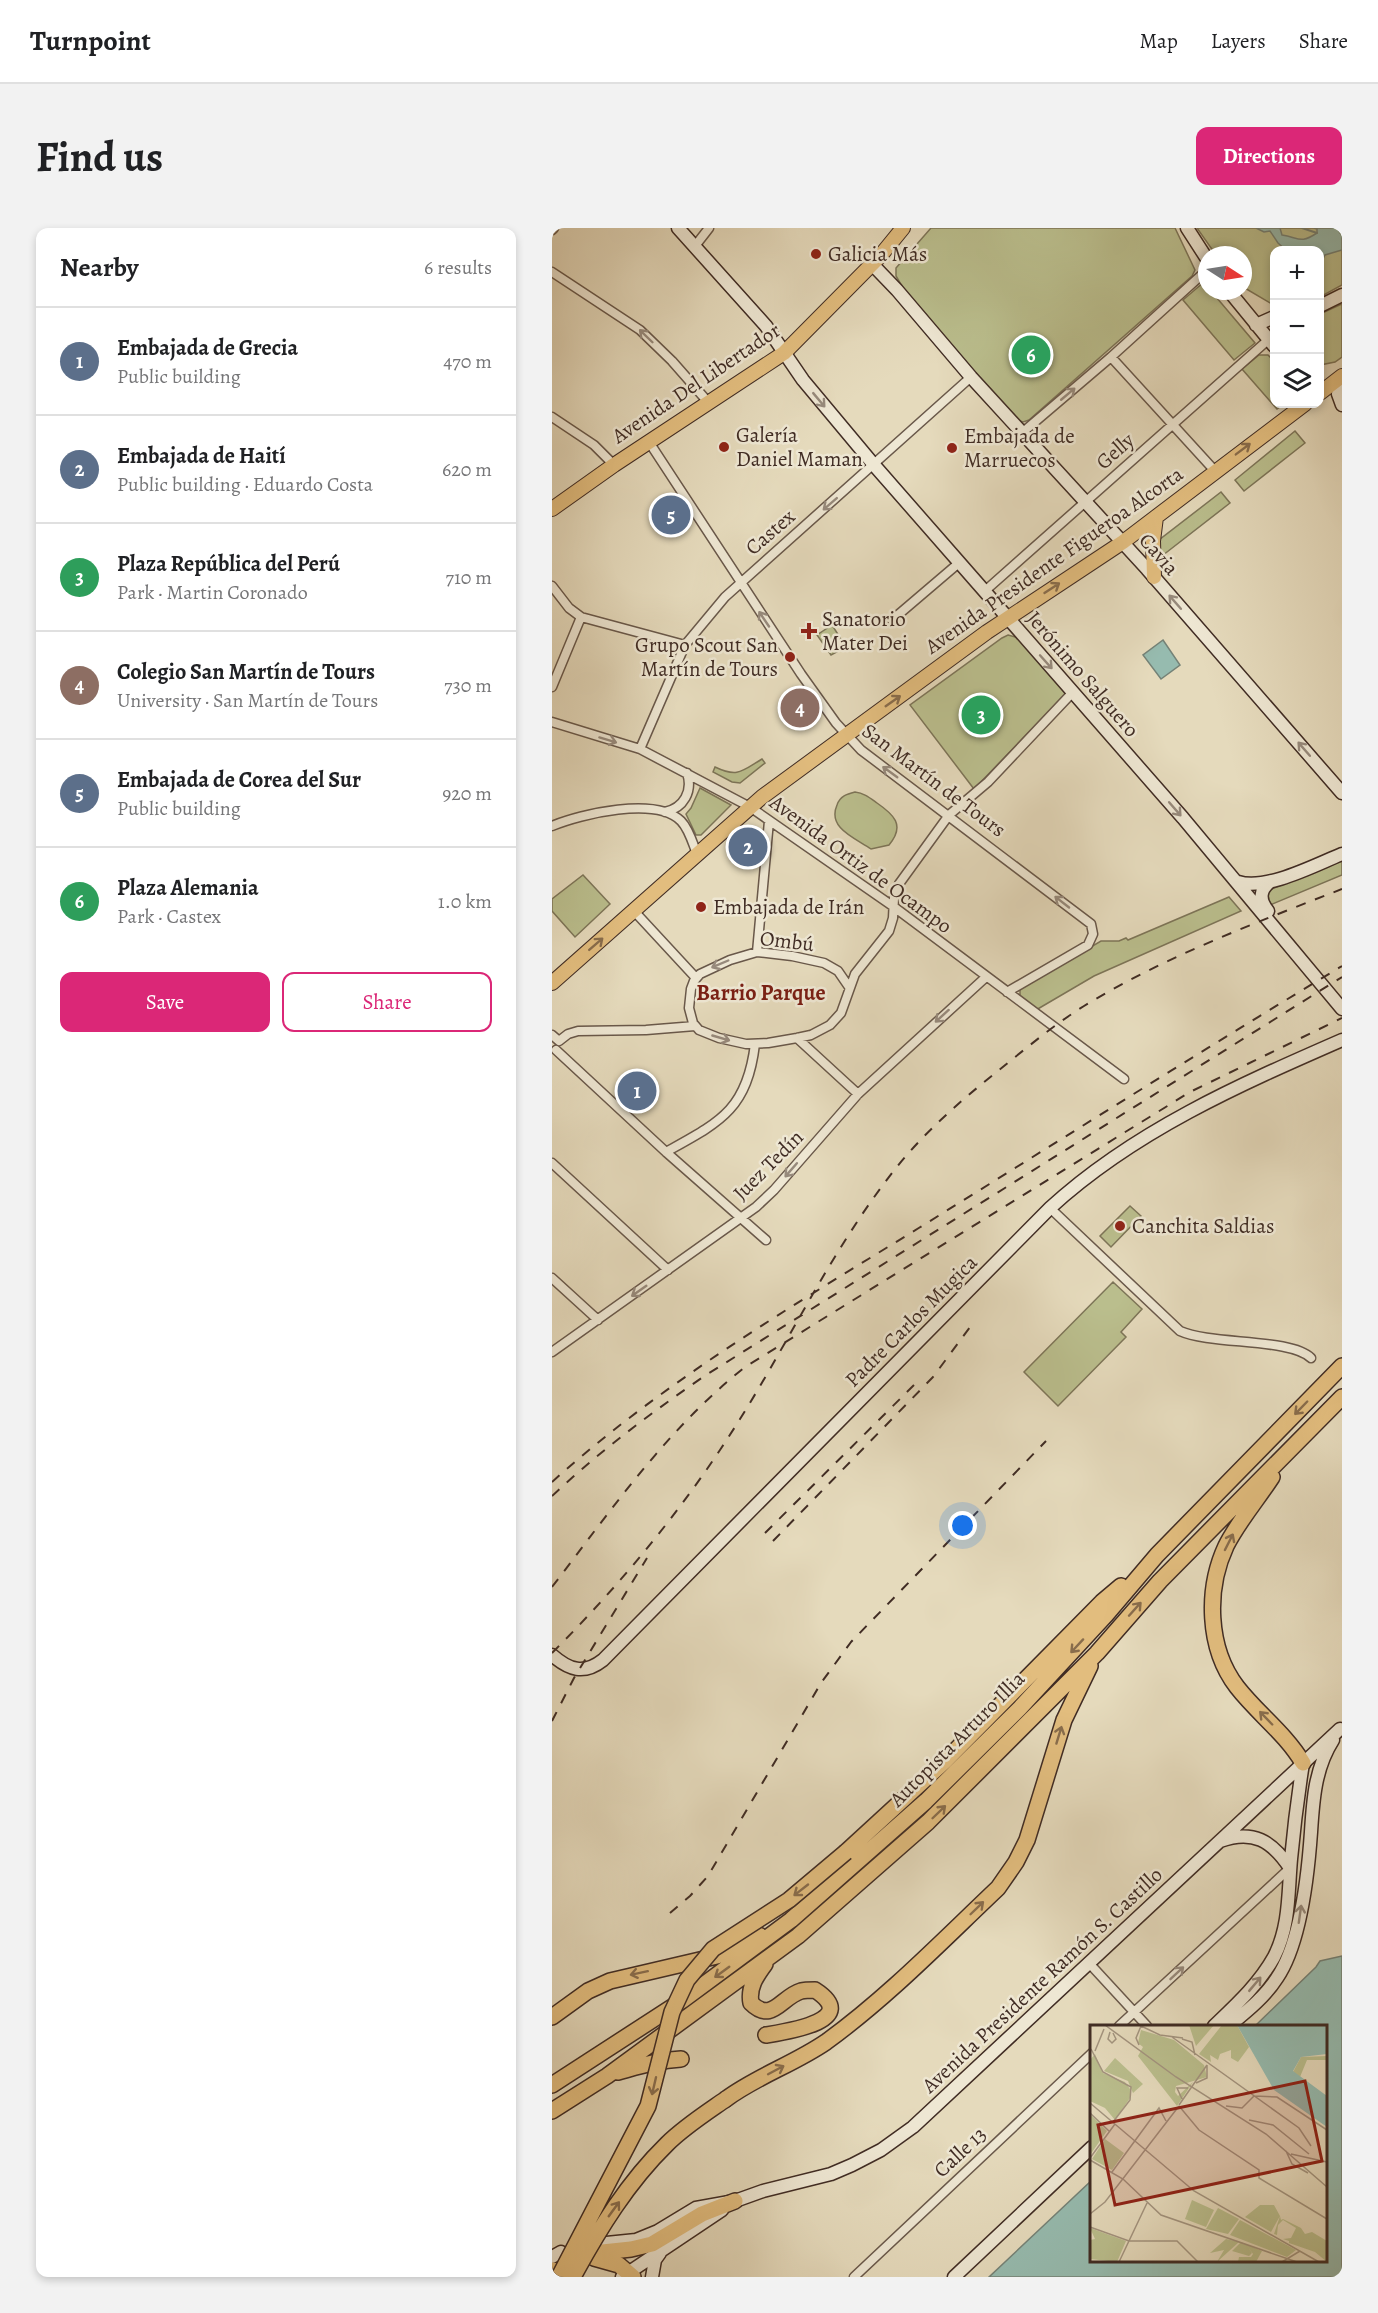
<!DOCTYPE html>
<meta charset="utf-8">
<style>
:root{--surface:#fff;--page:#f2f2f2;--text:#202124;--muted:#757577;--line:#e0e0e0;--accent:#db2777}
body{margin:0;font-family:Alegreya,serif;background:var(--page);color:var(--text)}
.controls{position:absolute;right:18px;top:18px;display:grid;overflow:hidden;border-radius:12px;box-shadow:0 3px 9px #0003}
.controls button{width:54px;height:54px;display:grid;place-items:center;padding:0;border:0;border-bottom:2px solid var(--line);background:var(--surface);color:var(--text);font:30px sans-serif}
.compass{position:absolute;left:646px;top:18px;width:54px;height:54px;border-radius:50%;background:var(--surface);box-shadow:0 3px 9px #0003;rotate:102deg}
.you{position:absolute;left:411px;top:1298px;width:21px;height:21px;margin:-15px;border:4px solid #fff;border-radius:50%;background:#1a73e8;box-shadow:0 0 0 9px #1a73e833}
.badge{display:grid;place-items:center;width:39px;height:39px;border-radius:50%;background:var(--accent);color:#fff;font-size:20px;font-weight:700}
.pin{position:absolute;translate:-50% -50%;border:3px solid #fff;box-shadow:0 2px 6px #0006}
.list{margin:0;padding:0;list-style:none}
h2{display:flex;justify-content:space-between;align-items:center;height:78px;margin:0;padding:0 24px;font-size:26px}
h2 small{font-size:20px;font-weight:400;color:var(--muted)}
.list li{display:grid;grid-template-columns:39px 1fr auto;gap:18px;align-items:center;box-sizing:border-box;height:108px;padding:0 24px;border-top:2px solid var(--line)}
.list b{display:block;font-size:22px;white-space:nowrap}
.list p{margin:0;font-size:20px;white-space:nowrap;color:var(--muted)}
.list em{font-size:20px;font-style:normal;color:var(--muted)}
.actions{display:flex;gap:12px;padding:18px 24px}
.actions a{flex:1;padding:14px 0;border:2px solid var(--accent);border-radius:12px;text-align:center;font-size:21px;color:var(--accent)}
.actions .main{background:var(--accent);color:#fff}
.icon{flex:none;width:33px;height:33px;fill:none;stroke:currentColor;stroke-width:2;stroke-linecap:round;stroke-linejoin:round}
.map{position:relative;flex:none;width:790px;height:2049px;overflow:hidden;border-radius:12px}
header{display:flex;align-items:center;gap:36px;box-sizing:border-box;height:84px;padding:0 30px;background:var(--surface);border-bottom:2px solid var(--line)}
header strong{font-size:28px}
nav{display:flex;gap:33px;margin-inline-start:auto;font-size:21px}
.intro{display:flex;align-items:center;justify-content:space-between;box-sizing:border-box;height:144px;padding:0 36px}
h1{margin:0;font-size:42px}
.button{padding:15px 27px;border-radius:12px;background:var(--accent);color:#fff;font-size:21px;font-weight:700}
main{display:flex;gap:36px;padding:0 36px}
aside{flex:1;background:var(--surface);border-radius:12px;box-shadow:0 3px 9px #0003}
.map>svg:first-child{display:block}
.green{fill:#babe8d;stroke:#7d7558;stroke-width:1.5}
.water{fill:#96bbaf;stroke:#748277;stroke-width:1.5}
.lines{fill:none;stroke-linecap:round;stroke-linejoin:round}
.stream{stroke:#748277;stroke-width:2}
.street-casing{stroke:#69584a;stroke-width:11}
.secondary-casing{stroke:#402c24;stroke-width:15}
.primary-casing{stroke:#402c24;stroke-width:16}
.highway-casing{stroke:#402c24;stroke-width:18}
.street{stroke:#eee7d3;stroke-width:8}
.secondary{stroke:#eee7d3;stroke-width:12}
.primary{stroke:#e2bd7e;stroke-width:14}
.highway{stroke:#e2bd7e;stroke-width:15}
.rail{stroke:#402c24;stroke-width:2;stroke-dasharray:10 10;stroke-linecap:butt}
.highway-bridge-casing{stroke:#402c24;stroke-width:18;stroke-linecap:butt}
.highway-bridge{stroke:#e2bd7e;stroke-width:15}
.oneway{stroke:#978a7c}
.oneway2{stroke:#896d4c}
.poi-dot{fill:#8f2418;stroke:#eee7d3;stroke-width:2}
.labels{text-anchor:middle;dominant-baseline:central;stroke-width:5;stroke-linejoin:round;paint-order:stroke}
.poi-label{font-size:21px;fill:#402c24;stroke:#eee7d3;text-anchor:start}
.street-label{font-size:21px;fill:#402c24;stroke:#eee7d3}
.neighbourhood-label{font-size:22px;font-weight:bold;fill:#7a1f14;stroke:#eee7d3}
.inset-road{fill:none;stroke:#a3947f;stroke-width:1.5}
.view{fill:#8f2418;fill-opacity:0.15;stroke:#8f2418;stroke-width:3}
.inset-edge{fill:none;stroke:#402c24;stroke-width:3}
</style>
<header>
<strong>Turnpoint</strong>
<nav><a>Map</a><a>Layers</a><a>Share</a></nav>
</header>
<div class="intro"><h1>Find us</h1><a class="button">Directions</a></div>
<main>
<aside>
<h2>Nearby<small>6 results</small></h2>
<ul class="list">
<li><span class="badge" style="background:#5c6f8a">1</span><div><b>Embajada de Grecia</b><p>Public building</p></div><em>470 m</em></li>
<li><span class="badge" style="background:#5c6f8a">2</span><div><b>Embajada de Haití</b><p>Public building · Eduardo Costa</p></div><em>620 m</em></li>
<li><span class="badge" style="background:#2e9e5b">3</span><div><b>Plaza República del Perú</b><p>Park · Martin Coronado</p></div><em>710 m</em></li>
<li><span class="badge" style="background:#8d6e63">4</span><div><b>Colegio San Martín de Tours</b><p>University · San Martín de Tours</p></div><em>730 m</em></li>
<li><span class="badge" style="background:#5c6f8a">5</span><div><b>Embajada de Corea del Sur</b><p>Public building</p></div><em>920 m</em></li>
<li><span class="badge" style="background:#2e9e5b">6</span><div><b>Plaza Alemania</b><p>Park · Castex</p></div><em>1.0 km</em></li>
</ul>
<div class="actions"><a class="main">Save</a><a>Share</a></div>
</aside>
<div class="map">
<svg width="790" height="2049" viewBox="0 0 790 2049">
<rect width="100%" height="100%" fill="#e5dabc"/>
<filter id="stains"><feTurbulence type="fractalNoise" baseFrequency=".00333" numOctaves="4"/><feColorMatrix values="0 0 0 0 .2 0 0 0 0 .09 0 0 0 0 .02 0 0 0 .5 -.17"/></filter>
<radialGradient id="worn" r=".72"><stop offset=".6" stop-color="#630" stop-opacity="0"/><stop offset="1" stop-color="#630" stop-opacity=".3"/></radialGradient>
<!-- green -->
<path class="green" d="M379 0H623L643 42 640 48 477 192 471 194 460 190 354 65 344 48V40Z
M645 0H790V57L768 69V22H722V76H720L691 59V27H664Z
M652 54 655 58V63H659L703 115 682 132 631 72Z
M790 76V129L783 134 768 137V86Z
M707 127H716L722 133V176H732L725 181 690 141Z
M743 203 753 215 692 263 683 252Z
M669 264 678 275 606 331 607 312Z
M280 397 294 419 279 427 265 407Z
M456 407 467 410 515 465 422 561 358 477 450 410Z
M210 531 213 535 188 555 180 554 161 544 163 539C186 550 190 543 210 531Z
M148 560 179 577 149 607H144L134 586 139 580Z
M303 564C312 565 318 570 325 575 341 586 354 597 337 617L319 621C303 610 275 600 285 577 288 568 295 566 303 564Z
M790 633V647L718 677 713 664 717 662Z
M31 647 58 676 23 709 0 683V671Z
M677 669 689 683 542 748 484 782 468 769V762L472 758 549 713H567L574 710 576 712Z
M578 978 589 988 559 1019 548 1008Z
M561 1054 590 1081 569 1104 574 1109 506 1178 472 1144Z"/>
<!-- water -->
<path class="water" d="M704 0H728L730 7C748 10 748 16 765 5V1L762 0H785L790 8V22L773 27 768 37V22H734L726 15 718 3 712 4Z
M611 412 628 437 609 451 591 427Z
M790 1728V2049H437L539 1953 540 2032H774V1798H703L764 1739 768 1733Z"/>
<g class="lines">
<!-- stream -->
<path class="stream" d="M750 0 765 5"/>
<!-- street casing -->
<g class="street-casing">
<path id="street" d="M0 2 2 0
M143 18 157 0
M0 44 88 102 120 133 156 174
M559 129 663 243
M0 189 42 217 62 237
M471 204 559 129 655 42
M97 214 249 446 284 495 309 522 539 696 541 706 536 717 455 764
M0 358 17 380 29 389 133 417
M434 362 716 112
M340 392 408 334
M0 459 29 389
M0 494 88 521 198 579 342 679 572 851
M88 521 133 417 173 369 419 149
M113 584C132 580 141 563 135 545
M0 598C29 586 104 568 129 593 137 601 141 616 145 626
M82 683 144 750
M205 724 217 593
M297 759 286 743 272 735 240 728 205 724 178 732 148 746 142 753 139 761 137 780 141 795 147 802 167 810 194 816 216 815 245 810 259 807 278 797 289 785 303 746 337 703 341 690 342 670 347 656 397 587 436 554 521 464
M0 807 7 813
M245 810 306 866
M7 813 16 806 26 803 94 802 143 798
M4 822 114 924 214 1012
M114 924C168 894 195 882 203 816
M0 935 116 1042
M498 980 628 1103C659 1117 739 1110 759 1130
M0 1050 46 1092
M0 1124 204 979 222 962 306 866 434 749
M536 1734 595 1798
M567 1798 738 1640
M302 2049 540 1825"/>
</g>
<!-- secondary casing -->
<g class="secondary-casing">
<path id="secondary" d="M126 0 214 98 251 152 322 237 631 590 790 781
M635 0 655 31
M320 36 345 62 419 149 595 341 790 565
M677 63 722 118
M768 78 790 67
M704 97 722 89
M790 150 786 166 790 177
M686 654C714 663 763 637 790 626
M716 683C707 672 707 662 719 653
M0 1427C17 1442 32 1447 51 1432L498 980C582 903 687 857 790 812
M668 1613C701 1601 720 1613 738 1640
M662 1798C684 1777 707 1756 722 1729 738 1698 736 1664 739 1631 742 1599 746 1567 751 1535
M677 1798C694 1784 713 1769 725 1750 749 1715 756 1647 759 1604 761 1572 763 1540 781 1512
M35 2017 84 2012 106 2003 144 1980 183 1973 211 1963 279 1946 300 1937 329 1922 361 1899 788 1501
M0 2029 9 2024
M70 2049 170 1982
M100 2049 103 2032 108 2025
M402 2049 540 1919"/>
</g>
<!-- primary casing -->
<g class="primary-casing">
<path id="primary" d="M768 165 790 148
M0 281 62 237 232 125 329 27 351 0
M602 349 601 313 604 289
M0 755 210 569 435 404 571 314 753 176"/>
</g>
<!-- highway casing -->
<g class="highway-casing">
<path id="highway" d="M720 1249C705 1272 686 1294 674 1318 654 1361 655 1420 685 1459 706 1486 733 1505 751 1535
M294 1624 393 1533 550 1374 569 1358
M213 1736C204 1748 196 1760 199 1775 220 1796 229 1769 249 1763 253 1762 259 1762 263 1762 311 1793 232 1804 214 1807
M0 1789 36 1763 58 1753 165 1728 207 1707
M66 1844C88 1838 107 1832 129 1831
M0 1857 131 1772 239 1692 374 1573 468 1480 554 1387 605 1327 790 1138
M174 1871C205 1848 242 1836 274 1814 336 1769 390 1713 446 1660L464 1634 475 1612 512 1492 538 1438
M0 1883 55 1848 246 1708 376 1594 545 1425 608 1353 790 1169
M41 2025 79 2021 100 2016 150 1986 183 1973
M42 2030 67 2037 81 2049
M0 2043 1 2042"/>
</g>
<!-- street -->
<use href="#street" class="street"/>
<!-- secondary -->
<use href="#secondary" class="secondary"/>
<!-- primary -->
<use href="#primary" class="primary"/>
<!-- highway -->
<use href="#highway" class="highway"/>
<!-- rail -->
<path class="rail" d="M0 1254C112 1153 242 1077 370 998 510 911 649 823 790 738
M0 1268C48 1223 100 1184 154 1147L790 749
M213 1305 362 1157
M221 1313 381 1149 421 1095
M0 1359C60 1281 115 1201 193 1139L638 864 790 790
M0 1425C71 1354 135 1276 188 1191 240 1108 282 1018 344 940 372 905 406 875 442 846 471 823 500 798 532 778 612 729 703 695 790 661
M0 1493 22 1450 95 1330
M118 1685 138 1668 156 1648 269 1455 299 1414 494 1213"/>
<!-- highway-bridge casing -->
<g class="highway-bridge-casing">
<path id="highway-bridge" d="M7 2049 96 1878 120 1784 135 1752 161 1721 237 1672 294 1624
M21 2049C47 2001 76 1954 115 1916 132 1899 154 1885 174 1871"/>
</g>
<!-- highway-bridge -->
<use href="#highway-bridge" class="highway-bridge"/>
</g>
<!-- one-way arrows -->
<defs><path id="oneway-shaft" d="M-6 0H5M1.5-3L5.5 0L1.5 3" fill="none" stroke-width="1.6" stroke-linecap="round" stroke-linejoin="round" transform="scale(1.5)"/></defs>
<g class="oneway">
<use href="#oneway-shaft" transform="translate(94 108) rotate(-136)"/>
<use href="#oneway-shaft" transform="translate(516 166) rotate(-40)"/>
<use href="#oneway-shaft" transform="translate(267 172) rotate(50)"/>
<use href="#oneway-shaft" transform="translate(278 276) rotate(139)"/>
<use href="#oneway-shaft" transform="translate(623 374) rotate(-131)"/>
<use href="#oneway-shaft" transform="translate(212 391) rotate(-124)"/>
<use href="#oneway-shaft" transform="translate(494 434) rotate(48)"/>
<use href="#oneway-shaft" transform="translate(56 512) rotate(17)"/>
<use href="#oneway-shaft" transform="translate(752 521) rotate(-131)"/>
<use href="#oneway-shaft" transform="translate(338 544) rotate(-144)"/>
<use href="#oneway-shaft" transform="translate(623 581) rotate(49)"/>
<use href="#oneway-shaft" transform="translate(510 674) rotate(-142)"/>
<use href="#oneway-shaft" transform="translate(168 736) rotate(157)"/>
<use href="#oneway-shaft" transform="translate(390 788) rotate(138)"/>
<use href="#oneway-shaft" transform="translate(169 810) rotate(16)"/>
<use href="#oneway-shaft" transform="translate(239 942) rotate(131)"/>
<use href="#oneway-shaft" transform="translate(87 1063) rotate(145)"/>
<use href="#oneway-shaft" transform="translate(748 1686) rotate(-82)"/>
<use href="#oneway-shaft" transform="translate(625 1745) rotate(-43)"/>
<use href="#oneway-shaft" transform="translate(703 1756) rotate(-50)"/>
</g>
<g class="oneway2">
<use href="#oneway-shaft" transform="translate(691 221) rotate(-37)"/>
<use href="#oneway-shaft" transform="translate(500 360) rotate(-33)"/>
<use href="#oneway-shaft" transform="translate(341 473) rotate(-35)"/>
<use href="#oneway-shaft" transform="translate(44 716) rotate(-41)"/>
<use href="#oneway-shaft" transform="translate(749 1180) rotate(134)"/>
<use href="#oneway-shaft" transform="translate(677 1314) rotate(-63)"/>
<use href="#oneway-shaft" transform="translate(583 1381) rotate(-48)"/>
<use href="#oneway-shaft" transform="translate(525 1418) rotate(133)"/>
<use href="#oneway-shaft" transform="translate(714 1490) rotate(-134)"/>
<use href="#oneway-shaft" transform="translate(507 1507) rotate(-73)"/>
<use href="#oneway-shaft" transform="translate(387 1584) rotate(-44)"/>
<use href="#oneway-shaft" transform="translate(249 1662) rotate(142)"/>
<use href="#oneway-shaft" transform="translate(425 1680) rotate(-44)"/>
<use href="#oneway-shaft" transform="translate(170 1744) rotate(144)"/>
<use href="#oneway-shaft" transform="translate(87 1745) rotate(168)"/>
<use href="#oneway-shaft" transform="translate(224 1842) rotate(-28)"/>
<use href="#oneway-shaft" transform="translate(102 1858) rotate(103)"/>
<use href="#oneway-shaft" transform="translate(62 1981) rotate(-54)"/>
</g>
<!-- markers -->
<g class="poi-dot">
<circle cx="264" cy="26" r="6"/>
<circle cx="172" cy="219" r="6"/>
<circle cx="400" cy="220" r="6"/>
<path d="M254 394h6v6h6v6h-6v6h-6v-6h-6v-6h6z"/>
<circle cx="238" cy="429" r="6"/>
<circle cx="149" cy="679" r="6"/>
<circle cx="568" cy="998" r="6"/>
</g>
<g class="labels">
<!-- poi labels -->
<g class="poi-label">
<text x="276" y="26">Galicia Más</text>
<text x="184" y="207">Galería<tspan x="184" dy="24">Daniel Maman</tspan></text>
<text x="412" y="208">Embajada de<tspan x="412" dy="24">Marruecos</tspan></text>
<text x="270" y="391">Sanatorio<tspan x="270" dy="24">Mater Dei</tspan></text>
<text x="226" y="417" text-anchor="end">Grupo Scout San<tspan x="226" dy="24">Martín de Tours</tspan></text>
<text x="161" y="679">Embajada de Irán</text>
<text x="580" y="998">Canchita Saldias</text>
</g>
<!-- street labels -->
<g class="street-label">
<text transform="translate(144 155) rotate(-34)">Avenida Del Libertador</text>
<text transform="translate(563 223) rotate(-42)">Gelly</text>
<text transform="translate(218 304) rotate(-41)">Castex</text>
<text transform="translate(607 326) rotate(49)">Cavia</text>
<text transform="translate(502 332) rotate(-35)">Avenida Presidente Figueroa Alcorta</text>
<text transform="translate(531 446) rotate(49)">Jerónimo Salguero</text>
<text transform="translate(382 552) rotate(37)">San Martín de Tours</text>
<text transform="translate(309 636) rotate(36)">Avenida Ortiz de Ocampo</text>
<text transform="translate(235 713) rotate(7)">Ombú</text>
<text transform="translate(216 937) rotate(-45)">Juez Tedín</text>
<text transform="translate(359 1093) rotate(-45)">Padre Carlos Mugica</text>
<text transform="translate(405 1511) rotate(-45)">Autopista Arturo Illia</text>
<text transform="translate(490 1752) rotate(-43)">Avenida Presidente Ramón S. Castillo</text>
<text transform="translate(408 1924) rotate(-43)">Calle 13</text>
</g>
<!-- neighbourhood labels -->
<g class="neighbourhood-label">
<text x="209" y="765">Barrio Parque</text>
</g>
</g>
<!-- overview -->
<g transform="translate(538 1797)">
<rect width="237" height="237" fill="#e5dabc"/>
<path d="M99 0H124L106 21ZM132 0H147L159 22 148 37 141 33V25L130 29 128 35 120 30 121 37 109 29ZM51 5 84 15 114 40 117 52 86 61 85 67 88 71 103 57 87 81 48 31 53 22 48 18ZM5 29 13 48 35 57 40 64V73L25 95 15 83 0 76V35ZM237 31V35H217L210 52 203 47 211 32ZM25 33 53 59 43 68 38 56 14 46ZM0 89 17 106 0 130ZM15 114 34 128 22 145 2 134ZM102 175 124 185 116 202 95 194ZM170 180H184L190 191 191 195 193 194 211 203 215 209 222 207 237 216V237L225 227 199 218V213V216L193 214 201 213 206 203 193 195 188 200 187 210 184 209 190 191 181 207 155 192ZM128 183 149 194 138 209 116 204ZM150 195 206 225 197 232 140 210ZM0 203 36 216 27 237 0 234V215L5 214ZM136 214 149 217 127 237 134 225 120 228ZM151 217 172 226 166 237H148L149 232H161L163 229 158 222 162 228 159 231 142 226Z" fill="#babe8d"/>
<path d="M147 0H237V29L211 32 203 46 237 71V102L184 65Z" fill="#96bbaf"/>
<path class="inset-road" d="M15 0 86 52 176 109 237 162M49 0 70 10 93 13M20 7 18 14 22 18 26 14 23 8M82 12 209 103 221 121M92 14 102 17 105 30M49 20 46 13 51 1M1 24 13 47 41 62 40 75 23 97M5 26 14 4M106 58 117 53V40M164 71 187 72 237 105M92 74 87 63H98M0 78 104 166 229 237M89 80 117 40M89 81 109 105 169 145V153L237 194M136 81 152 83 164 71M0 88 20 107M159 95 183 100 219 129M196 126 202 139 218 148M201 129 237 137M0 133 25 99M0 135 33 154 71 190 207 237M22 147 69 83 76 96M0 189 15 177 89 81M0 202 39 216H87L108 237M29 237 57 178M192 237 210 226"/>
<path class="view" d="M215 56 232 136 25 180 8 100Z"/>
<rect width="237" height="237" class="inset-edge"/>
</g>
<rect width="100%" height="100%" filter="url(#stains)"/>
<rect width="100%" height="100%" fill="url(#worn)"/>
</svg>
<div class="controls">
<button>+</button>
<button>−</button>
<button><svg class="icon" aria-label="layers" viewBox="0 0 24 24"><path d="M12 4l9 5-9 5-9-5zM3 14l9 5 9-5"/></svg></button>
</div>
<svg class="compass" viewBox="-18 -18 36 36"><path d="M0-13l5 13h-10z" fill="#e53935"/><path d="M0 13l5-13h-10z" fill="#757577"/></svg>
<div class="you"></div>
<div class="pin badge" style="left:85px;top:863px;background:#5c6f8a">1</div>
<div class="pin badge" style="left:196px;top:619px;background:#5c6f8a">2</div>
<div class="pin badge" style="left:429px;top:487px;background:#2e9e5b">3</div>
<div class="pin badge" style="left:248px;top:480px;background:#8d6e63">4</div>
<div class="pin badge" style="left:119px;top:287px;background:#5c6f8a">5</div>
<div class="pin badge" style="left:479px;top:127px;background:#2e9e5b">6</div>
</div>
</main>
